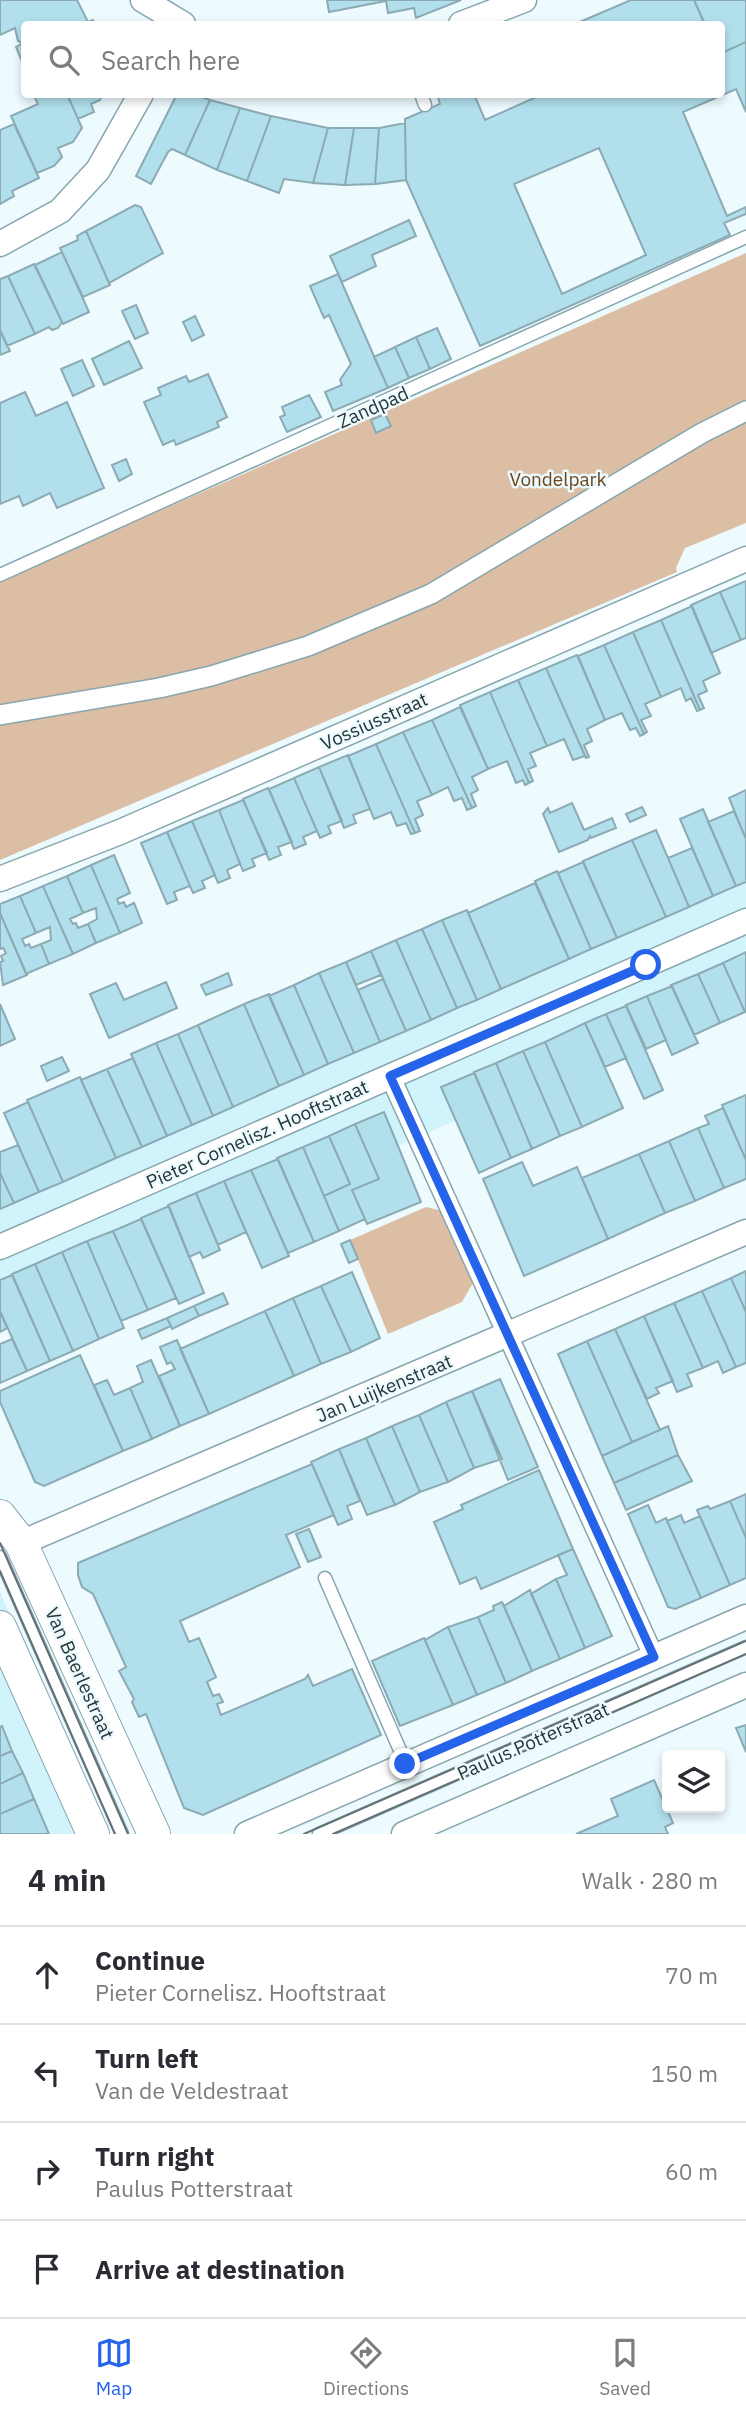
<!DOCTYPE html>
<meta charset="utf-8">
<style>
:root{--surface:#fff;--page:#f2f2f3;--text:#2b2b33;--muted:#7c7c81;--line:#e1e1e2;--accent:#2563eb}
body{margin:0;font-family:"IBM Plex Sans",sans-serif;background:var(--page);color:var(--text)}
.controls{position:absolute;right:21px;bottom:21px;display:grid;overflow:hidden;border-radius:7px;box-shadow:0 4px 10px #0003}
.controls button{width:63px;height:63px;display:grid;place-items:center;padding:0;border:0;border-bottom:2px solid var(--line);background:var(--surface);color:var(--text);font:35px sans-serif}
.stop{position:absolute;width:21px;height:21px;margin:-16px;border:5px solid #2563eb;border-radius:50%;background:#fff}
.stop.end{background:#2563eb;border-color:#fff;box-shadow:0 2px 7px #0008}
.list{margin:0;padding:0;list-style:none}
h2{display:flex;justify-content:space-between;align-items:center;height:91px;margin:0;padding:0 28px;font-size:30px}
h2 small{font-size:23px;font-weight:400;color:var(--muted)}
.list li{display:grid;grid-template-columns:46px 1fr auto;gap:21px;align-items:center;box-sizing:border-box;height:98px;padding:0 28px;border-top:2px solid var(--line)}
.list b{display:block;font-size:26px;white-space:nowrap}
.list p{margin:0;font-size:23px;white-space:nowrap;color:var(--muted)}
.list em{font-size:23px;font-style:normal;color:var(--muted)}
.icon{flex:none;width:38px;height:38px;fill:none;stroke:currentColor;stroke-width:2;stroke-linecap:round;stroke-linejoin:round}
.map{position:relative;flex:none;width:746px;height:1834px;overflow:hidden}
.search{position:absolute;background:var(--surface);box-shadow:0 4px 10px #0003;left:21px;right:21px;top:21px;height:77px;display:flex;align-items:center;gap:18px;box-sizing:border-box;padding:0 24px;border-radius:7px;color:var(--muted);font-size:26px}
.sheet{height:483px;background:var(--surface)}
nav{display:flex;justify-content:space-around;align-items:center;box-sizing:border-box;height:98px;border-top:2px solid var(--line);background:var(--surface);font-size:19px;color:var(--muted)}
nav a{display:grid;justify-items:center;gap:4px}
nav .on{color:var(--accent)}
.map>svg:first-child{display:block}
.built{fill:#d0f3fc}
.green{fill:#dcbea4}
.building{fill:#b1e0ec;stroke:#8baab3;stroke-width:2;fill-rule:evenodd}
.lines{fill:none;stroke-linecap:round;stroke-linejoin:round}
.service-casing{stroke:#86a6ae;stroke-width:15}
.pedestrian-casing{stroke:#86a6ae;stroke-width:22}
.minor-casing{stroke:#86a6ae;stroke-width:27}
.tertiary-casing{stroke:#86a6ae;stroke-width:34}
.service{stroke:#fff;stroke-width:12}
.pedestrian{stroke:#fff;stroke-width:19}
.minor{stroke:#fff;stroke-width:24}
.tertiary{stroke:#fff;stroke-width:32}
.tram{stroke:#637074;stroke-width:2}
.route{stroke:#2563eb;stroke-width:9}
.labels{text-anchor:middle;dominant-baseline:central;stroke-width:5;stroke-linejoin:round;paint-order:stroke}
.street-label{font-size:19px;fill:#293639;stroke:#edfafe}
.park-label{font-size:19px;fill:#6f461a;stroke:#edfafe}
</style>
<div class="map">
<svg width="746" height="1834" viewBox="0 0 746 1834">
<rect width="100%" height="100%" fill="#edfafe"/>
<!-- built -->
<path class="built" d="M746 857V992L0 1322V1189Z
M0 1592 102 1834H7L0 1817Z"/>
<!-- green -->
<path class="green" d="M746 253V523L685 548 676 568 677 572 0 860V581Z
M426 1207 443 1211 474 1281 462 1302 388 1334 350 1240Z"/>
<!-- building -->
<path class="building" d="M0 0H77L88 22 93 20 95 24H24V57L21 59 16 47 23 43 18 41 15 28 0 35Z
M327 0H461L416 18 414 8 388 13 386 1 329 12Z
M631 0H694L704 23 575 24Z
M694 0H746V42L722 53V24H705Z
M746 42V112L736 89 683 112 727 216 746 207V214L724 223 730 235 480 346 406 180 405 119 440 104 438 97 444 94H474L485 120 543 94H722V53ZM599 148 646 255 562 294 514 184Z
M33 94H67L82 128 73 142 58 148 62 157 54 166 37 173 11 116 38 104Z
M67 94H102L100 100 91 104 94 112 78 119Z
M177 94H195L210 100 185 155 172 149 168 152 151 184 136 176Z
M210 100 240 108 217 170 185 155Z
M240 108 271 116 247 181 217 170Z
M271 116 328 128 313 183 284 179 279 193 247 181Z
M405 123 406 180 375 184 379 128Z
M14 124 39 178 12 191 14 196 0 204V130Z
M328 128H354L345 185 313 183Z
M354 128H379L375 184 345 185Z
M135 205 141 207 163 253 109 283 86 231Z
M409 220 416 236 372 255 376 266 342 282 330 256Z
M86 231 110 285 83 297 60 248 78 240 77 236Z
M62 252 89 312 63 324 35 265Z
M34 264 62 322 58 328 52 330 49 327 35 334 8 276Z
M338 274 388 388 333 411 325 392 342 385 340 380 351 364 329 315 324 318 310 286Z
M8 276 35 334 7 346 0 330V279Z
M136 305 148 333 135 339 122 311Z
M195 316 204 335 192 341 183 322Z
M437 328 451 359 430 369 416 337Z
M0 330 10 351 0 355Z
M416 337 430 369 409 378 395 347Z
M129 341 142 368 104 385 92 359Z
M395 347 409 378 388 388 374 357Z
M82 360 94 386 73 396 61 369Z
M208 374 227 417 217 422 219 427 176 445 174 440 163 445 144 402 161 395 158 388 186 376 189 382Z
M25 392 36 416 67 402 104 488 57 508 50 493 23 506 19 496 0 504V403Z
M309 395 321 417 287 432 280 417 285 415 282 407Z
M385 414 391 426 376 433 371 420Z
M126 459 132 474 119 481 112 465Z
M746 581V638L741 640 720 592Z
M720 592 741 640 711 653 691 605Z
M692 606 720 673 703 681 707 691 698 695 704 708 700 710 661 620Z
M661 620 700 710 697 711 691 698 686 701 681 688 661 697 633 632Z
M633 632 661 697 645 704 651 716 641 720 647 732 644 734 604 645Z
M604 645 644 734 640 736 636 728 630 730 622 713 605 720 578 656Z
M577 655 605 720 587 729 592 741 584 745 589 757 586 758 546 668Z
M546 668 585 756 573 760 564 739 547 746 518 680Z
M518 680 547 746 530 753 536 766 528 769 533 781 529 783 490 692Z
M490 692 529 783 525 785 523 780 516 783 507 761 488 769 460 705Z
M460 707 488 769 472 777 478 790 471 794 476 806 472 808 432 720Z
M432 720 472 808 467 810 462 798 454 801 448 787 432 795 403 732Z
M403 732 432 795 417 801 423 815 415 819 420 831 415 833 376 744Z
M376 744 415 833 411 834 406 823 397 826 391 812 374 819 348 756Z
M348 755 370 809 353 815 356 823 344 828 319 767Z
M319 767 342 821 328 826 331 833 320 838 294 778Z
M294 778 317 831 303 837 306 844 294 849 269 789Z
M268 788 292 842 278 847 281 855 269 860 243 799Z
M746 790V839L729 798Z
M243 800 267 853 252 859 255 866 243 871 219 810Z
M572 803 584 830 612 818 616 828 591 838 590 836 588 840 559 852 543 814 548 808 550 813Z
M642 807 646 815 630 822 626 814Z
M703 809 736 886 713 896 680 819Z
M219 810 240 864 227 870 230 878 218 883 192 821Z
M734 811 746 839V882L736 886 708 822Z
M192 821 215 875 202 881 205 888 193 893 167 832Z
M656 830 689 907 666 917 632 840Z
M167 832 190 886 174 892 177 900 167 904 141 843Z
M632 840 666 917 617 938 583 861Z
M692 848 713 896 689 907 668 858Z
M114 855 130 893 117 899 119 904 124 902 126 907 134 903 142 923 120 933 91 865Z
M583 862 617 938 591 949 558 873Z
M91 865 120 933 96 943 88 924 97 919 96 908 83 913 67 876Z
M557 871 591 949 569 959 535 881Z
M67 876 83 913 70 919 73 924 76 923 78 928 88 924 96 943 73 954 43 886Z
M535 883 569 959 501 989 468 913Z
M43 886 73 954 49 964 41 944 51 940 50 927 36 933 20 896Z
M20 896 36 933 22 939 25 946 29 944 31 948 41 944 49 964 26 974 0 913V904Z
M467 910 501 989 477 1000 442 920Z
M0 913 27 975 3 985 0 962 3 961 1 956 6 953 3 948 0 949Z
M442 920 477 1000 457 1008 422 929Z
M422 929 457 1008 431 1020 396 940Z
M396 940 431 1020 406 1031 371 951Z
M371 951 381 975 356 985 346 962Z
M746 952V1011L745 1012 723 963Z
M346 962 380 1042 354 1053 319 973Z
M723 963 745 1012 720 1023 698 974Z
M228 973 232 985 206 995 201 985Z
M319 973 354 1053 328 1064 294 985Z
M698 974 720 1023 694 1035 671 985Z
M383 979 406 1031 380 1042 358 990Z
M166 982 177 1008 109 1038 90 994 116 983 124 1000Z
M294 985 328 1064 304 1075 269 996Z
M672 986 698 1043 672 1055 647 996Z
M269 994 304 1075 279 1086 244 1004Z
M647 996 666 1040 646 1049 626 1005Z
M0 1004 15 1039 0 1046Z
M244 1004 279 1086 233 1107 198 1025Z
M626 1006 663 1090 644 1099 606 1014Z
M606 1014 626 1058 605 1067 585 1023Z
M585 1023 623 1108 582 1127 545 1042Z
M198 1025 233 1107 213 1116 178 1034Z
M178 1034 213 1116 192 1125 156 1043Z
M545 1042 582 1127 560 1136 523 1051Z
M156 1043 192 1125 167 1136 131 1054Z
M523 1051 560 1136 532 1149 496 1063Z
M62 1057 69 1071 47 1081 41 1066Z
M133 1058 167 1136 142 1147 107 1069Z
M496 1063 532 1149 511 1158 474 1072Z
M107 1069 142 1147 116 1158 81 1080Z
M474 1073 511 1158 479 1173 441 1087Z
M80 1077 116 1158 63 1182 27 1100Z
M746 1095V1160L722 1105Z
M28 1102 63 1182 39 1192 4 1113Z
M723 1108 746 1160V1179L724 1188 698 1128 709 1124 705 1116Z
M384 1112 421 1202 367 1224 352 1190 379 1179 355 1124Z
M355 1124 379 1179 352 1190 365 1219 339 1231 324 1196 350 1184 329 1136Z
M698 1128 724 1188 695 1201 669 1141Z
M329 1136 350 1184 324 1196 303 1147Z
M669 1141 695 1201 665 1213 639 1154Z
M18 1145 39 1192 14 1203 0 1173V1152Z
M303 1147 339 1231 314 1242 277 1158Z
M639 1154 665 1213 608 1239 582 1178Z
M278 1159 314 1242 288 1253 251 1170Z
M522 1162 533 1186 577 1167 608 1239 524 1276 483 1179Z
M251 1170 289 1256 262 1268 224 1181Z
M0 1173 14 1203 0 1209Z
M224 1181 246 1232 218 1245 196 1193Z
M196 1193 220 1250 203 1258 200 1252 189 1257 168 1205Z
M169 1206 204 1293 179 1304 141 1218Z
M141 1219 176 1298 148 1310 113 1231Z
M113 1231 148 1310 121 1321 87 1241Z
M350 1240 358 1259 349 1263 341 1244Z
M87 1241 124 1328 99 1339 62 1252Z
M62 1252 99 1339 73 1351 35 1264Z
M35 1264 73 1351 50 1361 12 1274Z
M746 1271V1312L731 1278Z
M352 1272 380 1338 351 1352 321 1286Z
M12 1275 50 1361 27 1371 0 1311V1280Z
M731 1278 746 1312V1363L736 1367 702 1291Z
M321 1286 351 1352 321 1364 293 1298Z
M702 1291 736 1367 723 1373 718 1361 703 1368 674 1303Z
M223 1293 228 1304 199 1316 194 1306Z
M293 1298 321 1364 294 1376 265 1311Z
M674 1303 703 1368 687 1374 692 1386 677 1392 644 1316Z
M194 1306 199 1316 172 1329 167 1318Z
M0 1311 7 1328 0 1332Z
M265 1311 294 1376 209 1414 180 1349Z
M644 1316 673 1381 656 1388 659 1393 647 1399 615 1329Z
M167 1318 171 1326 142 1339 138 1330Z
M615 1329 660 1430 632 1442 587 1341Z
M12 1339 27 1371 0 1383V1344Z
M177 1340 209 1414 180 1426 159 1376 175 1369 171 1362 167 1364 160 1347Z
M587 1341 632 1442 602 1456 558 1354Z
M80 1355 123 1451 44 1486 35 1482 0 1402V1391Z
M151 1360 180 1426 152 1439 130 1388 143 1382 137 1366Z
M500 1379 538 1467 508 1480 472 1391Z
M107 1380 114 1395 130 1388 152 1439 123 1451 94 1385Z
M472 1391 502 1459 474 1468 446 1402Z
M446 1402 474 1468 448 1482 419 1415Z
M419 1415 448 1482 420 1492 392 1426Z
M392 1426 420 1492 395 1505 366 1438Z
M668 1426 678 1455 614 1483 602 1456Z
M366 1438 395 1505 367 1515 339 1449Z
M339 1449 360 1501 347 1506 352 1519 338 1525 311 1462Z
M678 1455 692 1481 626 1510 614 1483Z
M312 1464 334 1515 286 1535 300 1567 180 1621 189 1642 199 1638 216 1677 207 1682 213 1696 219 1694 223 1702 217 1704 221 1715 305 1679 308 1675 313 1686 352 1669 381 1735 203 1815 184 1808 146 1714 139 1717 132 1702 134 1699 119 1671 126 1667 93 1594 82 1587 78 1575V1563Z
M539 1470 573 1549 481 1589 476 1577 460 1584 434 1522 463 1509 461 1505Z
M746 1494V1538L730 1501Z
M730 1501 746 1538V1578L730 1585 697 1510 708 1506 710 1509Z
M648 1505 656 1523 666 1518 701 1598 675 1609 668 1607 628 1514Z
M681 1515 684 1523 700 1516 730 1585 701 1598 667 1521Z
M309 1529 321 1557 308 1562 296 1534Z
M573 1549 612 1636 585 1648 556 1579 567 1575 558 1555Z
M556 1579 585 1648 560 1659 531 1594Z
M530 1590 560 1659 532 1671 504 1606Z
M502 1602 532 1671 506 1683 478 1617 494 1610 493 1606Z
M478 1617 506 1683 477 1695 448 1627Z
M448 1627 477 1695 453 1705 425 1640Z
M424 1638 453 1705 400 1726 372 1661Z
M746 1725V1752L736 1728Z
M2 1726 12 1751 0 1756V1727Z
M12 1751 23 1773 0 1784V1756Z
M23 1773 34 1799 0 1814V1784Z
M654 1780 673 1823 665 1827 668 1834H576L618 1816 611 1799Z
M34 1799 49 1834H0V1814Z"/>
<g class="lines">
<!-- service casing -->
<g class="service-casing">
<path id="service" d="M421 94 425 105
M0 575 746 237
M0 1557 122 1834
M325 1578 406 1764
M319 1834 746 1647"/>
</g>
<!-- pedestrian casing -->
<g class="pedestrian-casing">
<path id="pedestrian" d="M0 715 159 688 211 676 308 646 431 594 702 433 746 411
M390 1076 654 1657"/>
</g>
<!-- minor casing -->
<g class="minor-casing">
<path id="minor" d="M143 0 183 24
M461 24 524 0
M0 244 60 211 98 170 141 94
M0 879 120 832 746 559
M0 1247 746 921
M21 1543 746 1232
M247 1834 746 1617
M404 1834 746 1685"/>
</g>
<!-- tertiary casing -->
<g class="tertiary-casing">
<path id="tertiary" d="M0 1516 21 1543 154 1834
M0 1627 93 1834"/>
</g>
<!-- service -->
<use href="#service" class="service"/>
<!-- pedestrian -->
<use href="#pedestrian" class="pedestrian"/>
<!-- minor -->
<use href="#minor" class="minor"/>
<!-- tertiary -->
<use href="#tertiary" class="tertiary"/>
<!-- tram -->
<path class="tram" d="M0 1543 128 1834
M0 1571 115 1834
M304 1834 746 1641
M333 1834 746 1654"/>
</g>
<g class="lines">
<!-- route -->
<path class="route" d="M405 1764 654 1657 390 1076 646 965"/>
</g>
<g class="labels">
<!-- street labels -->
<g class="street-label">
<text transform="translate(373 407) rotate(-24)">Zandpad</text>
<text transform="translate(374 721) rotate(-24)">Vossiusstraat</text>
<text transform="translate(257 1134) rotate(-24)">Pieter Cornelisz. Hooftstraat</text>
<text transform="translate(384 1388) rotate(-23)">Jan Luijkenstraat</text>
<text transform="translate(80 1673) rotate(66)">Van Baerlestraat</text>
<text transform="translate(533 1741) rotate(-24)">Paulus Potterstraat</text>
</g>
<!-- park labels -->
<g class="park-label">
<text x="558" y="479">Vondelpark</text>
</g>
</g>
</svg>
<div class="controls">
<button><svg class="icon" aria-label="layers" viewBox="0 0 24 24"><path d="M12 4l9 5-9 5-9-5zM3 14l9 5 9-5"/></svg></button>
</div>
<div class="stop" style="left:646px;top:965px"></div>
<div class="stop end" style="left:405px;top:1764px"></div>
<div class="search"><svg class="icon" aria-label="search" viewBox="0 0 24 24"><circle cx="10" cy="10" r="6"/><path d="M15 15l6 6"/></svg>Search here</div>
</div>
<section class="sheet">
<h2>4 min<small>Walk · 280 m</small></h2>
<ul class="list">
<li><svg class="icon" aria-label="ahead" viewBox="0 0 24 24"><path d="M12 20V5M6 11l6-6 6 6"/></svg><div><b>Continue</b><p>Pieter Cornelisz. Hooftstraat</p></div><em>70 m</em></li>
<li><svg class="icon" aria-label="left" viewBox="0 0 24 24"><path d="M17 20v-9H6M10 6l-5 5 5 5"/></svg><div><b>Turn left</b><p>Van de Veldestraat</p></div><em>150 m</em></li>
<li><svg class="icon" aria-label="right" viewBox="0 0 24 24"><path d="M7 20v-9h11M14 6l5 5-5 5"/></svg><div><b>Turn right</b><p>Paulus Potterstraat</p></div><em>60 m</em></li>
<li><svg class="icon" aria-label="arrive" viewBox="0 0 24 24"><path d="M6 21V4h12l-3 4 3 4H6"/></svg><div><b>Arrive at destination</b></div></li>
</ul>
</section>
<nav>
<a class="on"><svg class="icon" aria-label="map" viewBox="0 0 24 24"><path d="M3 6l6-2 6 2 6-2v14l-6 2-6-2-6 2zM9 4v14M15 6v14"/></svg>Map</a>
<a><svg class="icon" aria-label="directions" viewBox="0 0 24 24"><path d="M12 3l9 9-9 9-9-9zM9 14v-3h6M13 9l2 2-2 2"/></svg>Directions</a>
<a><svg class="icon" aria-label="saved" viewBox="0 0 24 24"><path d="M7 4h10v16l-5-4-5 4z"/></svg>Saved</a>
</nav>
